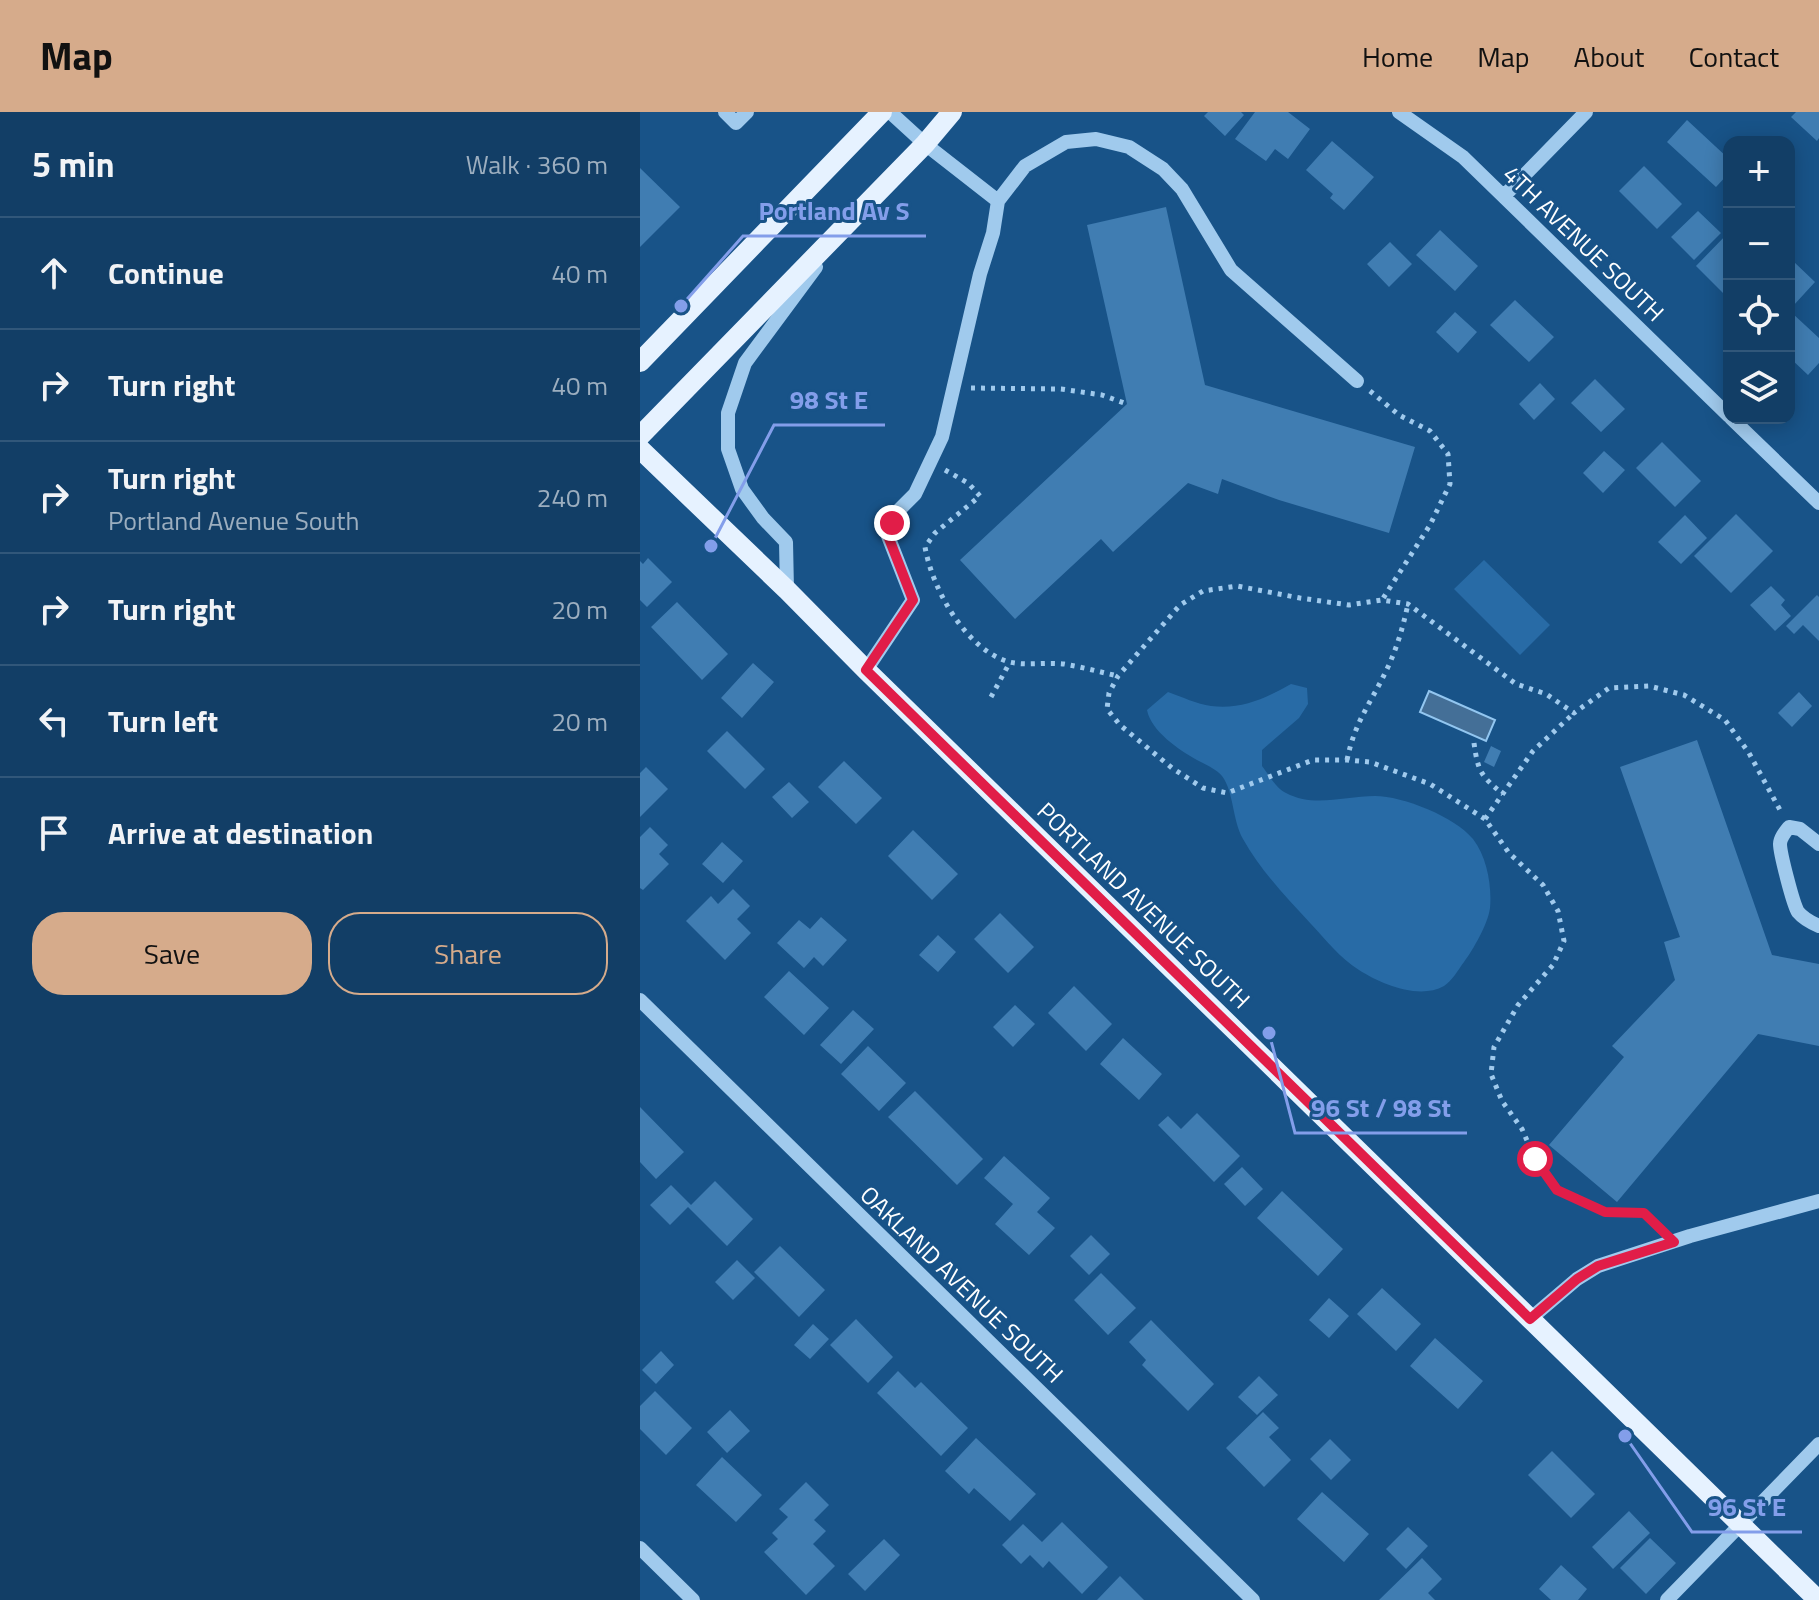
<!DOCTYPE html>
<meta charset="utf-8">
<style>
:root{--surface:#123e66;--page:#1b456c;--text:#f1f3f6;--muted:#9caebf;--line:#31577a;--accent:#d6ab8b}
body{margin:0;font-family:"Titillium Web",sans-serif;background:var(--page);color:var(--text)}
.controls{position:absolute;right:24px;top:24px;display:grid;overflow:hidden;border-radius:16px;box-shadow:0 4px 20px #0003}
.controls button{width:72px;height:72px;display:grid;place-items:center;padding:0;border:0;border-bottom:2px solid var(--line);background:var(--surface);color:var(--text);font:40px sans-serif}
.stop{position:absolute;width:24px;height:24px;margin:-18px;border:6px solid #e11d48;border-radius:50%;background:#fff}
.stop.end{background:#e11d48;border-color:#fff;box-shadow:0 2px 8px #0008}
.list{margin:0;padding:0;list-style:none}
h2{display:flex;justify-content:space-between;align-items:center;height:104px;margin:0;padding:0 32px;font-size:34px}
h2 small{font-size:26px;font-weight:400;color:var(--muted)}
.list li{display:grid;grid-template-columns:52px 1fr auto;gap:24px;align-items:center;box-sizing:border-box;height:112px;padding:0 32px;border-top:2px solid var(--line)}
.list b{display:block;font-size:30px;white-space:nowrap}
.list p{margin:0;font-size:26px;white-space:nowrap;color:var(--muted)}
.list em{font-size:26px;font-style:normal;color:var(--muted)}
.actions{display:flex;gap:16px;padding:24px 32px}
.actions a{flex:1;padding:18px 0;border:2px solid var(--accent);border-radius:32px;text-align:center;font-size:28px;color:var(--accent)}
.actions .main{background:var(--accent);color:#111}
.icon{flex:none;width:44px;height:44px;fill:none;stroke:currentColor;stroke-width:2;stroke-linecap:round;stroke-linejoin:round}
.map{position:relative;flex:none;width:1179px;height:1488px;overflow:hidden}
header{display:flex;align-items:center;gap:48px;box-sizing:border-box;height:112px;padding:0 40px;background:var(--accent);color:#111}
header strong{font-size:38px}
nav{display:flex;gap:44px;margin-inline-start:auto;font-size:28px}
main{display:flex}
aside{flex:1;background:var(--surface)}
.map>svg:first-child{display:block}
.green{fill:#286ba6}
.water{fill:#446f97;stroke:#92c6f0;stroke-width:2}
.building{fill:#407db2}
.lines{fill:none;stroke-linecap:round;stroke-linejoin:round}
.path{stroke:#a0caed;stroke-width:5;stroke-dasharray:4 6;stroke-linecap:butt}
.minor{stroke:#a0caed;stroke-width:14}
.major{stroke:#e6f2ff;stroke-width:20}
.route{stroke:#e11d48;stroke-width:10}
.labels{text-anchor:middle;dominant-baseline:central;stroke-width:6;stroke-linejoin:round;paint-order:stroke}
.street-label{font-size:24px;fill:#fff;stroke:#185388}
.leader{fill:none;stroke:#839eea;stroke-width:3}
.callout-dot{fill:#839eea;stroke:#185388;stroke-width:3}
.callout-label{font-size:26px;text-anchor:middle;font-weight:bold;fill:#839eea;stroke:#185388;stroke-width:6;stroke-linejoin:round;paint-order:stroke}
</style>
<header>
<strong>Map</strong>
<nav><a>Home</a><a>Map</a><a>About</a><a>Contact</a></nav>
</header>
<main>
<aside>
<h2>5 min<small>Walk · 360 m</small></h2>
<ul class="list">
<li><svg class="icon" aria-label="ahead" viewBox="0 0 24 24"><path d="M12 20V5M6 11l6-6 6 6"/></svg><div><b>Continue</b></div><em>40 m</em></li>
<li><svg class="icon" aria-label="right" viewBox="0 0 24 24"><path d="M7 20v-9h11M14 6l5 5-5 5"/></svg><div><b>Turn right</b></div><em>40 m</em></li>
<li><svg class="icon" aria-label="right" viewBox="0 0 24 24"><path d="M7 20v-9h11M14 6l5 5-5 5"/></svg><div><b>Turn right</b><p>Portland Avenue South</p></div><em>240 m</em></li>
<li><svg class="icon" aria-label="right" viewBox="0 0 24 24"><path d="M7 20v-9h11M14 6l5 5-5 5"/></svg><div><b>Turn right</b></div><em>20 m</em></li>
<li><svg class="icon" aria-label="left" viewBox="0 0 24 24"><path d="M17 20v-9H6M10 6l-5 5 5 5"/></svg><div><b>Turn left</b></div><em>20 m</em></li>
<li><svg class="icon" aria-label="arrive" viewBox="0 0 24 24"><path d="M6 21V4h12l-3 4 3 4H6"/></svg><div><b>Arrive at destination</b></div></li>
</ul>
<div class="actions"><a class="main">Save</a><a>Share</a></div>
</aside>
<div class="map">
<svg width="1179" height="1488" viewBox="0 0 1179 1488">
<rect width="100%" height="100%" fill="#185388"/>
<!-- green -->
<path class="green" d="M844 448 910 513 880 543 814 477Z
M651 572 667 576 668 592 659 606 622 638V654C629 663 636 676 646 681 674 696 705 684 735 684 763 684 815 705 833 727 847 745 852 774 850 796 848 812 833 838 824 850 818 858 812 869 804 874 779 888 741 872 719 858 700 846 686 828 671 812 646 785 621 759 603 727 592 707 594 680 582 664 576 657 565 652 557 648 539 638 511 619 507 598L528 580C542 585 557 592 571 594 601 598 626 586 651 572Z"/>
<!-- water -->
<path class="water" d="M789 579 855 608 846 629 780 600Z"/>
<!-- building -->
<path class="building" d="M568 0H601L604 3 585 24 564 4Z
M615 0H648L670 17 648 47 635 37 626 49 595 27Z
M1156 0H1179V26L1177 29 1151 5Z
M1047 8 1089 47V61L1076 75 1027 30Z
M692 29 734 65 704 98 690 86 693 82 666 58Z
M1004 54 1042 92 1017 117 979 79Z
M0 56 40 95 0 135Z
M526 95 565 273 775 335 749 421 639 388 582 367 578 382 548 371 473 440 461 427 375 507 320 448 487 292 447 113Z
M1058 99 1081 121 1054 148 1031 125Z
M800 118 838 154 815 179 776 143Z
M1089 120V187L1056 154Z
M750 130 772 152 749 175 727 152Z
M1153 149 1175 170 1153 194 1149 191V153Z
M875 188 914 225 889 250 850 213Z
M815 200 837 220 818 241 796 220Z
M1152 201 1179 226V251L1168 263 1149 245V204Z
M955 267 985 297 961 320 931 291Z
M900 271 915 287 894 308 879 292Z
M1022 330 1061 369 1035 395 996 356Z
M964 339 985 358 963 381 943 361Z
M1096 402 1133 439 1091 481 1054 444Z
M1045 403 1067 426 1041 452 1018 430Z
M8 446 32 470 7 495 0 488V449L3 452Z
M1131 474 1145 488 1141 493 1151 504 1135 519 1110 493Z
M1177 483 1179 485V529L1163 513 1154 522 1146 514Z
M37 490 88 542 62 568 11 515Z
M113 551 134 570 102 606 81 586Z
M1159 580 1172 594 1152 615 1138 601Z
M87 619 125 657 105 677 67 639Z
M1057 628 1132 843 1179 852V934L1118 922 977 1090 909 1033 984 945 972 934 1035 868 1024 830 1040 825 980 655Z
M851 634 861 639 854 655 844 650Z
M204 649 242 686 216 712 178 675Z
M6 655 28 677 0 705V661Z
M149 670 169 690 152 706 132 685Z
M10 715 28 733 19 742 29 752 3 778 0 776V725Z
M273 718 318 762 292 788 248 744Z
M82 730 103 749 83 771 62 752Z
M93 777 110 794 97 807 111 821 85 848 46 809 71 784 78 792Z
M360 801 394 835 368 861 334 827Z
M181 805 207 828 183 854 174 845 164 856 137 831 159 808 170 817Z
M298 823 316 840 298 860 279 843Z
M149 859 189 896 164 923 124 885Z
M434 874 472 912 446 939 408 901Z
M375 893 395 912 373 935 353 915Z
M213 898 234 917 201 952 180 933Z
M483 926 522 962 499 988 460 952Z
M228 934 266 971 239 999 201 962Z
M275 979 343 1047 317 1073 248 1005Z
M0 995 44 1040 16 1067 0 1050Z
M557 1001 600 1044 574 1070 518 1013 528 1004 541 1017Z
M364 1044 410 1086 397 1100 415 1116 389 1143 355 1112 373 1092 344 1066Z
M602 1055 623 1077 605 1094 584 1072Z
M75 1069 113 1107 87 1134 48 1095 30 1113 10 1093 31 1073 51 1093Z
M642 1079 703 1137 678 1164 617 1106Z
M451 1123 470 1142 449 1163 430 1144Z
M140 1134 185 1178 159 1205 114 1160Z
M97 1148 115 1166 93 1188 75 1170Z
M461 1161 496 1196 468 1223 434 1188Z
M742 1176 781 1212 756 1239 717 1202Z
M689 1186 709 1204 689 1226 669 1208Z
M216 1207 253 1245 228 1271 190 1233Z
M511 1208 574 1272 548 1299 502 1253 506 1248 489 1230Z
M173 1212 189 1227 170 1247 154 1233Z
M795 1226 843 1269 818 1297 770 1254Z
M21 1239 34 1253 16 1272 2 1258Z
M258 1259 275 1276 281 1270 328 1316 301 1344 237 1281Z
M619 1264 638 1283 617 1303 598 1285Z
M15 1279 52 1316 26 1343 0 1317V1294Z
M90 1298 110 1319 87 1341 67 1320Z
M623 1300 639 1316 629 1325 651 1348 624 1375 586 1336Z
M336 1326 396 1382 370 1409 334 1376 329 1382 305 1359Z
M690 1327 711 1348 691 1368 670 1347Z
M912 1339 955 1382 931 1406 888 1363Z
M82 1345 122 1383 96 1410 56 1373Z
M166 1370 189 1393 174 1408 186 1419 173 1432 195 1454 166 1483 124 1440 138 1427 132 1421 148 1405 139 1397Z
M682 1380 729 1422 704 1450 657 1407Z
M989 1399 1010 1421 973 1457 952 1435Z
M422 1410 468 1455 442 1482 409 1449 403 1456 390 1443 381 1452 362 1433 383 1412 402 1430Z
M768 1415 788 1434 766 1457 746 1437Z
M1010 1426 1036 1451 1006 1482 980 1456Z
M244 1427 260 1443 225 1479 208 1462Z
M782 1446 802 1467 788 1481 795 1488H739Z
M921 1453 947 1477 938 1488H911L899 1477Z
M480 1464 504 1488H457Z"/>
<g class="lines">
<!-- path -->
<path class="path" d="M331 276 421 277 462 283 487 292
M730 279 759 303 790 319 808 342 810 372 790 413 742 488
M305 358 328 371 340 384 295 421 285 435C292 476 325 537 369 550 386 554 406 550 424 552 442 555 460 560 478 564
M351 585 370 550
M834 631C838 660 841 664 863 682
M707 648C715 609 731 591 747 557 757 536 763 515 768 492
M845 707 893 639 934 601
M1018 1115 1004 1101 965 1100 917 1078 895 1047 882 1017 862 989 851 962 854 935 878 893 913 853 924 829 918 799 903 773 869 741 845 707 790 672 730 650 707 648H673L587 681 563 676 532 656 480 613 467 597 469 581 478 564 540 493 563 479 597 474 660 486 709 493 742 488 768 492 876 572 906 582 934 601 969 576 1009 574 1044 583 1085 608 1109 641 1140 698"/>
<!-- minor -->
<path class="minor" d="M85 0 96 11 107 0
M759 0 823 45 1089 304
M864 84 946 0
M358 89 385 54 426 30 456 27 489 35 523 57 542 77 591 158 717 269
M1091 306 1179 391
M147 478 146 430 123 406 102 377 88 337V301L105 251 176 155
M226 558 273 488 248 424 259 398 275 382 302 325 340 162 353 121 358 89 285 32 250 0
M1179 732 1160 717 1149 715C1145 720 1140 726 1140 732 1140 741 1153 792 1158 800 1163 806 1172 811 1179 814
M0 888 613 1488
M890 1207 937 1167 958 1154 1050 1124 1179 1089
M0 1436 53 1488
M1027 1488 1179 1332"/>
<!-- major -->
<path class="major" d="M0 250 242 0
M0 324 285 32 312 0
M0 337 147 478 226 558 1178 1488"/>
</g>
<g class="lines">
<!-- route -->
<path class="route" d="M252 411 248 424 273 488 226 558 890 1207 937 1167 958 1154 1034 1130 1004 1101 965 1100 917 1078 895 1047"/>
</g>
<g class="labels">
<!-- street labels -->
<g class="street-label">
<text transform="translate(944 131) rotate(44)">4TH AVENUE SOUTH</text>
<text transform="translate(504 793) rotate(44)">PORTLAND AVENUE SOUTH</text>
<text transform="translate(322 1172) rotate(44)">OAKLAND AVENUE SOUTH</text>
</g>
</g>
<!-- callouts -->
<path class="leader" d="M41 194L103 124H286M71 434L134 313H245M629 921L655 1021H827M985 1324L1052 1420H1162"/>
<g class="callout-dot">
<circle cx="41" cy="194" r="8"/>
<circle cx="71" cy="434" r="8"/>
<circle cx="629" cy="921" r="8"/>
<circle cx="985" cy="1324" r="8"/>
</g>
<g class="callout-label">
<text x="194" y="108">Portland Av S</text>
<text x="189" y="297">98 St E</text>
<text x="741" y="1005">96 St / 98 St</text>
<text x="1107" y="1404">96 St E</text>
</g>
</svg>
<div class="controls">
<button>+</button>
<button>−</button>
<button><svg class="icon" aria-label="locate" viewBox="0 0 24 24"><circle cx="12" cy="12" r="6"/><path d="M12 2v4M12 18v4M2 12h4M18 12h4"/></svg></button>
<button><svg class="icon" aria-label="layers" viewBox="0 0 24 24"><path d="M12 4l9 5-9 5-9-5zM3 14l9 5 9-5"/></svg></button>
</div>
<div class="stop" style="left:895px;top:1047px"></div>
<div class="stop end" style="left:252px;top:411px"></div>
</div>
</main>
